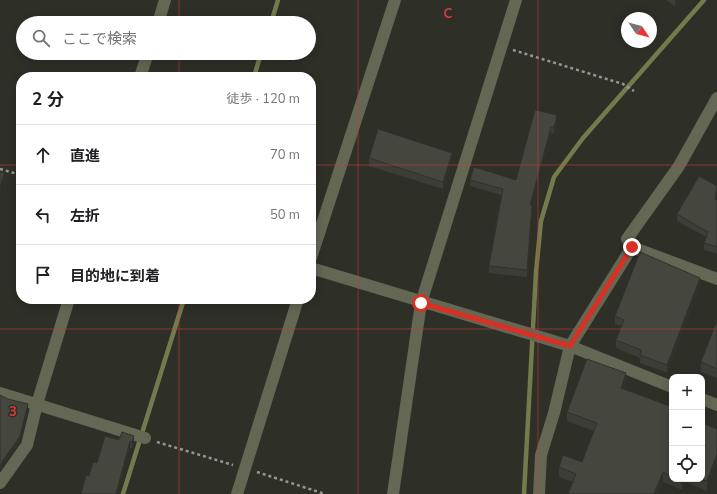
<!DOCTYPE html>
<html lang="ja">
<meta charset="utf-8">
<style>
:root{--surface:#fff;--page:#f6f6f6;--text:#202124;--muted:#757577;--line:#e0e0e0}
body{margin:0;font-family:"Nunito Sans","Noto Sans JP",sans-serif;background:var(--page);color:var(--text)}
.controls{position:absolute;right:12px;bottom:12px;display:grid;overflow:hidden;border-radius:8px;box-shadow:0 2px 10px #0003}
.controls button{width:36px;height:36px;display:grid;place-items:center;padding:0;border:0;border-bottom:1px solid var(--line);background:var(--surface);color:var(--text);font:20px sans-serif}
.compass{position:absolute;left:621px;top:12px;width:36px;height:36px;border-radius:50%;background:var(--surface);box-shadow:0 2px 10px #0003;rotate:125deg}
.stop{position:absolute;width:12px;height:12px;margin:-9px;border:3px solid #d93025;border-radius:50%;background:#fff}
.stop.end{background:#d93025;border-color:#fff;box-shadow:0 1px 4px #0008}
.list{margin:0;padding:0;list-style:none}
h2{display:flex;justify-content:space-between;align-items:center;height:52px;margin:0;padding:0 16px;font-size:17px}
h2 small{font-size:13px;font-weight:400;color:var(--muted)}
.list li{display:grid;grid-template-columns:26px 1fr auto;gap:12px;align-items:center;box-sizing:border-box;height:60px;padding:0 16px;border-top:1px solid var(--line)}
.list b{display:block;font-size:15px;white-space:nowrap}
.list em{font-size:13px;font-style:normal;color:var(--muted)}
.icon{flex:none;width:22px;height:22px;fill:none;stroke:currentColor;stroke-width:2;stroke-linecap:round;stroke-linejoin:round}
.map{position:relative;flex:none;width:717px;height:494px;overflow:hidden}
.search{position:absolute;background:var(--surface);box-shadow:0 2px 10px #0003;left:16px;top:16px;width:300px;height:44px;display:flex;align-items:center;gap:10px;box-sizing:border-box;padding:0 14px;border-radius:22px;color:var(--muted);font-size:15px}
.panel{position:absolute;background:var(--surface);box-shadow:0 2px 10px #0003;left:16px;top:72px;width:300px;height:232px;border-radius:16px}
.map>svg:first-child{display:block}
.lines{fill:none;stroke-linecap:round;stroke-linejoin:round}
.stream{stroke:#727b4c;stroke-width:4.5}
.path{stroke:#969790;stroke-width:2.5;stroke-dasharray:3 3;stroke-linecap:butt}
.minor{stroke:#636753;stroke-width:12}
.wall{fill:#3b3d36}
.shaded-wall{fill:#30322c}
.building{fill:#45473f;stroke:#30322c}
.route{stroke:#d93025;stroke-width:5}
.grid{fill:none;stroke:#d93c3c;stroke-width:1;stroke-opacity:0.55}
.grid-label{font-size:13px;text-anchor:middle;font-weight:bold;fill:#d93c3c;stroke:#2e2f27;stroke-width:3;stroke-linejoin:round;paint-order:stroke}
</style>
<div class="map">
<svg width="717" height="494" viewBox="0 0 717 494">
<rect width="100%" height="100%" fill="#2e2f27"/>
<g class="lines">
<!-- stream -->
<path class="stream" d="M271 23 278 0
M254 77 261 53
M123 494 184 299
M524 494 536 272 541 221 554 177 583 138 704 0"/>
<!-- path -->
<path class="path" d="M513 50 623 84 634 91
M0 169 21 175
M157 442 233 465
M257 472 325 494"/>
<!-- minor -->
<path class="minor" d="M158 23 165 0
M140 77 148 53
M632 247 627 239 679 166 717 98
M311 258 395 0
M311 268 570 346 672 387
M0 393 145 438
M702 399 717 405
M0 483 27 445 37 404 69 299
M237 494 298 299
M393 494 421 303 516 0
M539 494 541 455 554 413 570 346 632 247 717 279"/>
</g>
<!-- wall -->
<path class="wall" d="M666 0H680L675 6Z
M535 110 557 122 554 134 551 133 531 205 532 212 527 277 489 273V266L501 195 470 186V180H516Z
M369 158 452 160 443 189 369 166Z
M717 192 716 200H717V254L704 250V243L706 237 677 221V214Z
M700 285 667 373 640 363V358L616 348V340L621 326 615 324V316Z
M717 320V378L701 372V362Z
M626 383 624 389 672 407V479H702L717 429 707 491 685 482 682 490 663 482 658 494H568L573 482 559 477V467L582 462 594 431 567 421V412Z
M122 432 134 443 132 448H130L89 476 97 463 119 440Z"/>
<!-- shaded-wall -->
<path class="shaded-wall" d="M675 0H680L675 6Z
M557 115V122L554 134V127Z
M551 127V133L530 212V205Z
M452 153V160L443 189V182Z
M4 173V178L0 193V188Z
M717 186V192L715 206V199Z
M532 205V212L527 277V270Z
M700 278V285L667 373V365Z
M626 373V383L621 397V388Z
M28 404V410L20 442 0 470V465Z
M134 436V443L132 448V442Z
M130 441V448L118 494H116Z
M717 454V464L707 491V481Z
M663 472V482L658 494H654Z
M682 479H685V482L682 490Z"/>
<!-- building -->
<path class="building" d="M535 110 557 115 554 127H551L530 205H532L527 270 489 266 503 189 470 180 474 167 516 180Z
M378 129 452 153 443 182 369 158Z
M0 172 4 173 0 188Z
M699 176 717 186 715 199 717 200V247L704 243 708 232 677 214Z
M640 252 700 278 667 365 640 355 641 350 616 340 624 320 615 316Z
M717 320V369L701 362Z
M587 359 626 373 621 388 672 407V476L663 472 654 494H568L576 474 559 467 563 455 582 462 597 423 567 412Z
M0 395 8 399 28 404 20 436 0 465Z
M702 423 717 429V454L707 481 701 479H702Z
M122 432 134 436 132 442 130 441 116 494H81L86 475 89 476 93 462 97 463 105 436 119 440Z"/>
<g class="lines">
<!-- route -->
<path class="route" d="M421 303 570 346 632 247"/>
</g>
<!-- grid -->
<path class="grid" d="M179 0V23M358 0V494M538 0V494M179 53V77M0 165H21M311 165H717M179 299V494M0 329H717"/>
<g class="grid-label">
<text x="448" y="18">C</text>
<text x="13" y="416">3</text>
</g>
</svg>
<div class="controls">
<button>+</button>
<button>−</button>
<button><svg class="icon" aria-label="locate" viewBox="0 0 24 24"><circle cx="12" cy="12" r="6"/><path d="M12 2v4M12 18v4M2 12h4M18 12h4"/></svg></button>
</div>
<svg class="compass" viewBox="-18 -18 36 36"><path d="M0-13l5 13h-10z" fill="#e53935"/><path d="M0 13l5-13h-10z" fill="#757577"/></svg>
<div class="stop" style="left:421px;top:303px"></div>
<div class="stop end" style="left:632px;top:247px"></div>
<div class="search"><svg class="icon" aria-label="search" viewBox="0 0 24 24"><circle cx="10" cy="10" r="6"/><path d="M15 15l6 6"/></svg>ここで検索</div>
<section class="panel">
<h2>2 分<small>徒歩 · 120 m</small></h2>
<ul class="list">
<li><svg class="icon" aria-label="ahead" viewBox="0 0 24 24"><path d="M12 20V5M6 11l6-6 6 6"/></svg><div><b>直進</b></div><em>70 m</em></li>
<li><svg class="icon" aria-label="left" viewBox="0 0 24 24"><path d="M17 20v-9H6M10 6l-5 5 5 5"/></svg><div><b>左折</b></div><em>50 m</em></li>
<li><svg class="icon" aria-label="arrive" viewBox="0 0 24 24"><path d="M6 21V4h12l-3 4 3 4H6"/></svg><div><b>目的地に到着</b></div></li>
</ul>
</section>
</div>
